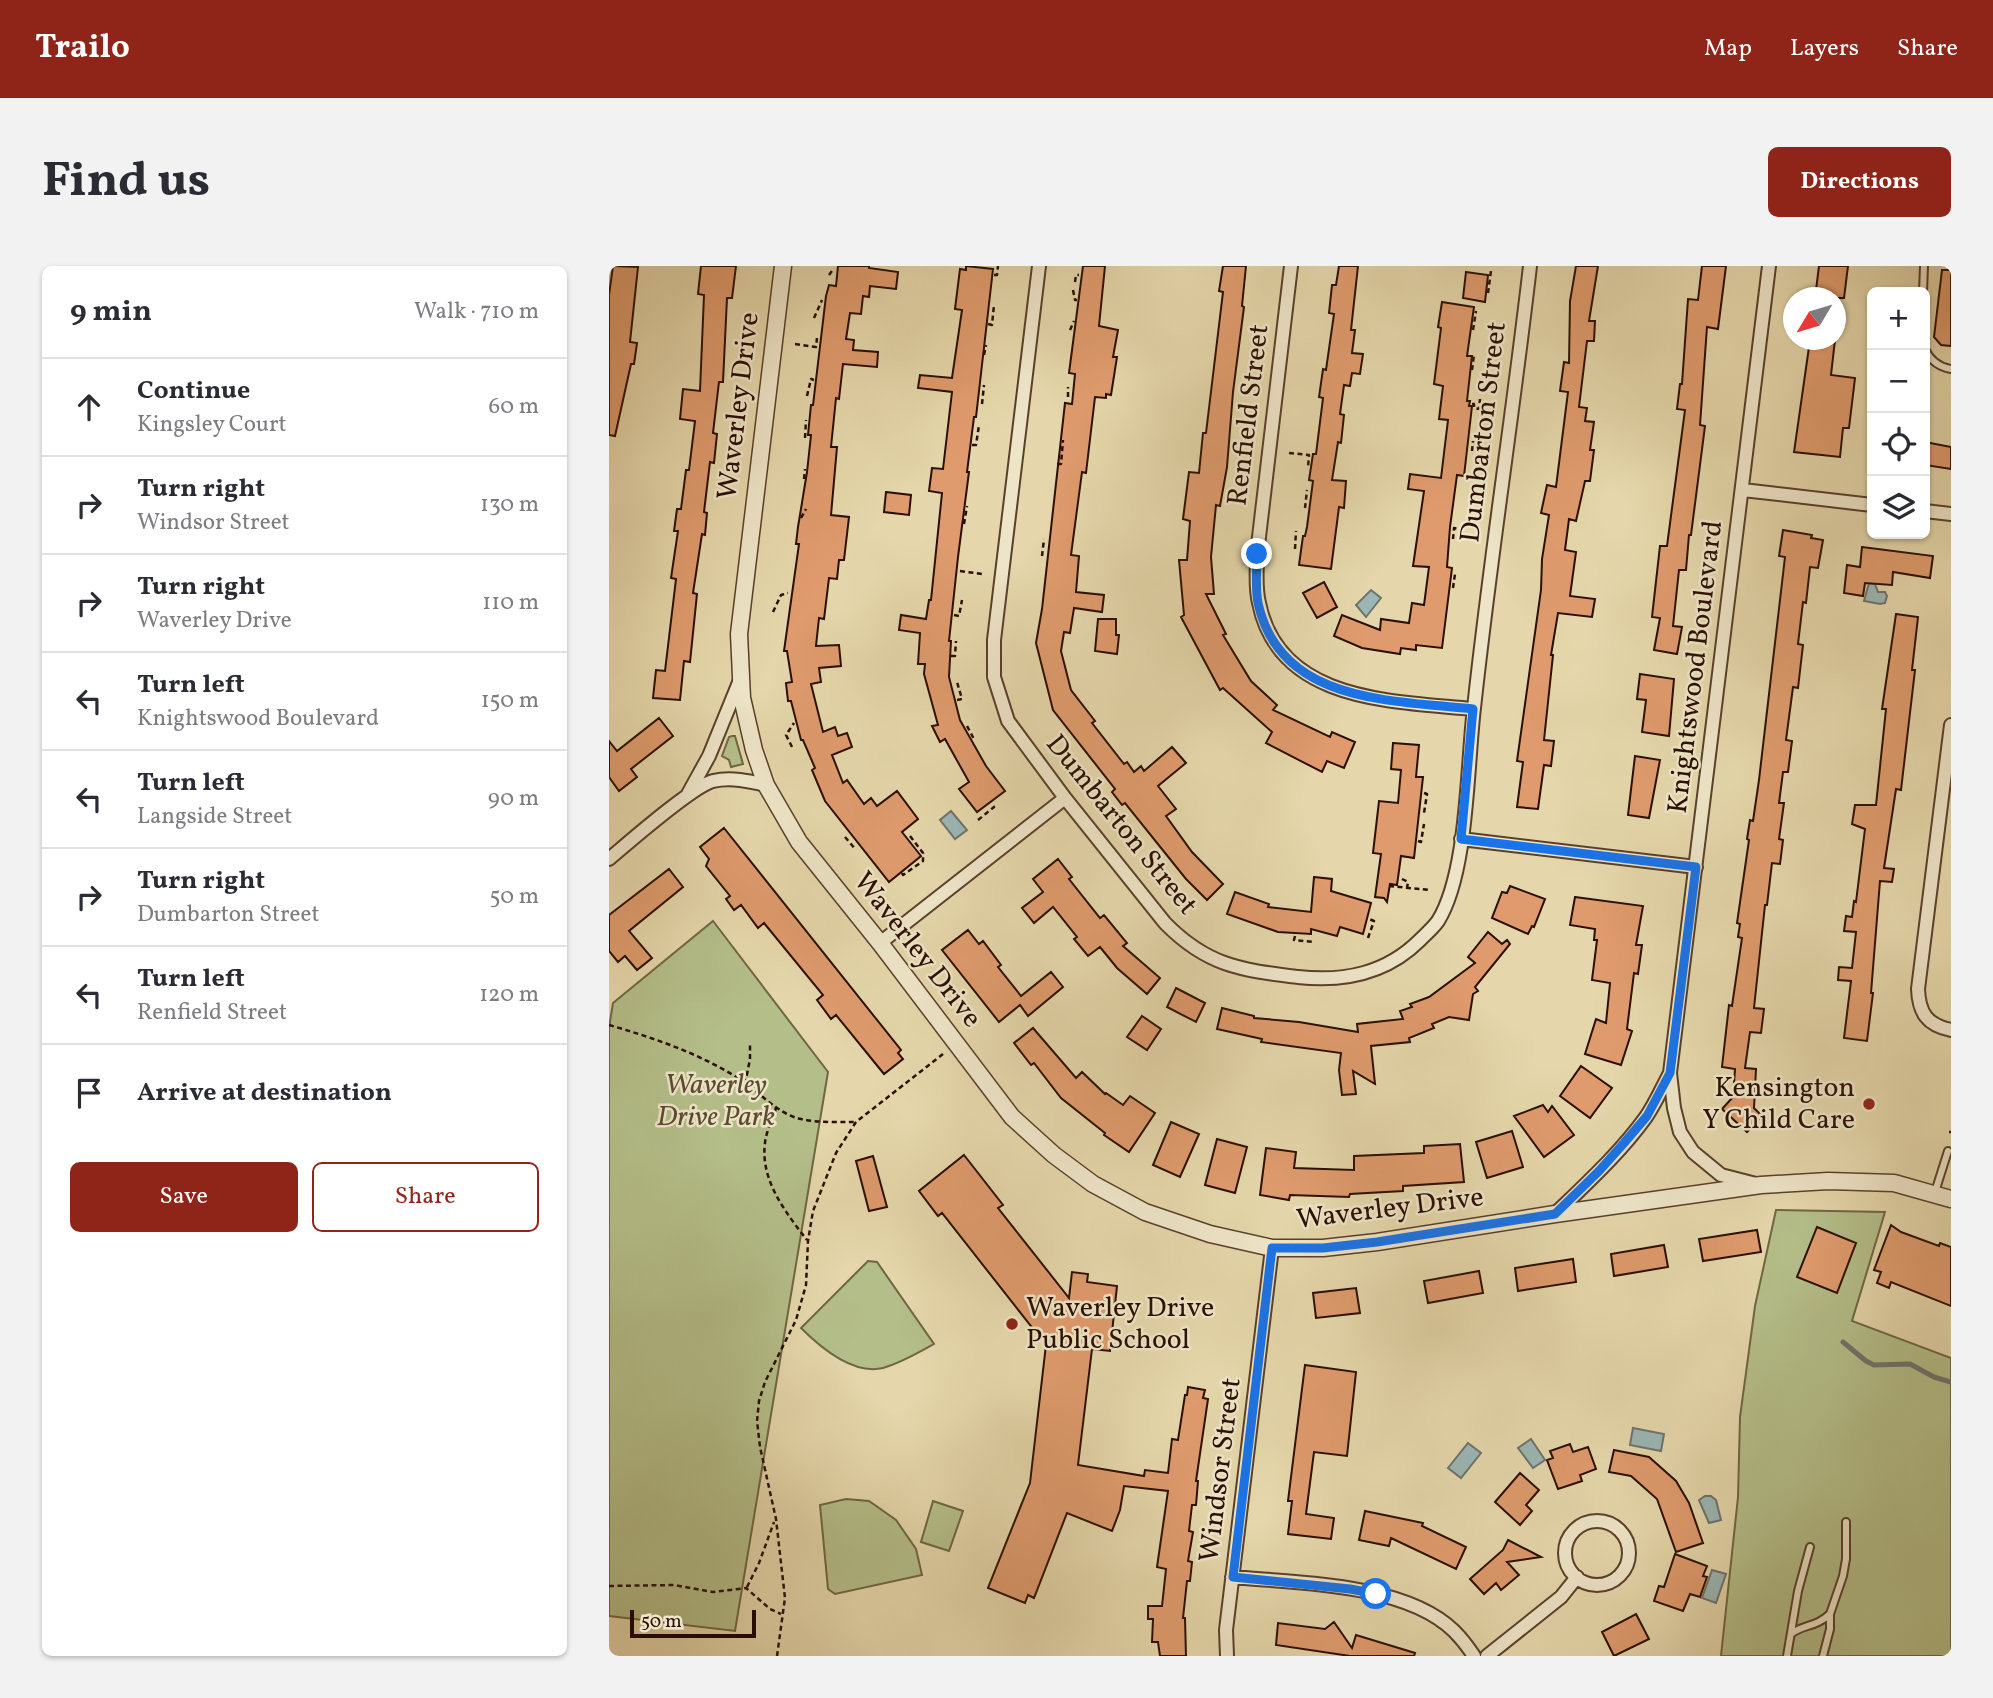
<!DOCTYPE html>
<meta charset="utf-8">
<style>
:root{--surface:#fff;--page:#f2f2f3;--text:#2b2b33;--muted:#7c7c81;--line:#e1e1e2;--accent:#8f2418}
body{margin:0;font-family:Vollkorn,serif;background:var(--page);color:var(--text)}
.controls{position:absolute;right:21px;top:21px;display:grid;overflow:hidden;border-radius:10px;box-shadow:0 2px 5px #0004}
.controls button{width:63px;height:63px;display:grid;place-items:center;padding:0;border:0;border-bottom:2px solid var(--line);background:var(--surface);color:var(--text);font:35px sans-serif}
.compass{position:absolute;left:1174px;top:21px;width:63px;height:63px;border-radius:50%;background:var(--surface);box-shadow:0 2px 5px #0004;rotate:232deg}
.scale{position:absolute;left:21px;bottom:18px;width:126px;box-sizing:border-box;padding-left:7px;border:4px solid #2a0e00;border-top:0;font-size:19px;line-height:24px;white-space:nowrap;color:#2a0e00;-webkit-text-stroke:5px #eee5c8;paint-order:stroke}
.stop{position:absolute;width:21px;height:21px;margin:-16px;border:5px solid #1a73e8;border-radius:50%;background:#fff}
.stop.end{background:#1a73e8;border-color:#fff;box-shadow:0 2px 7px #0008}
.list{margin:0;padding:0;list-style:none}
h2{display:flex;justify-content:space-between;align-items:center;height:91px;margin:0;padding:0 28px;font-size:30px}
h2 small{font-size:23px;font-weight:400;color:var(--muted)}
.list li{display:grid;grid-template-columns:46px 1fr auto;gap:21px;align-items:center;box-sizing:border-box;height:98px;padding:0 28px;border-top:2px solid var(--line)}
.list b{display:block;font-size:26px;white-space:nowrap}
.list p{margin:0;font-size:23px;white-space:nowrap;color:var(--muted)}
.list em{font-size:23px;font-style:normal;color:var(--muted)}
.actions{display:flex;gap:14px;padding:21px 28px}
.actions a{flex:1;padding:16px 0;border:2px solid var(--accent);border-radius:10px;text-align:center;font-size:24px;color:var(--accent)}
.actions .main{background:var(--accent);color:#fff}
.icon{flex:none;width:38px;height:38px;fill:none;stroke:currentColor;stroke-width:2;stroke-linecap:round;stroke-linejoin:round}
.map{position:relative;flex:none;width:1342px;height:1390px;overflow:hidden;border-radius:10px}
header{display:flex;align-items:center;gap:42px;box-sizing:border-box;height:98px;padding:0 35px;background:var(--accent);color:#fff}
header strong{font-size:33px}
nav{display:flex;gap:38px;margin-inline-start:auto;font-size:24px}
.intro{display:flex;align-items:center;justify-content:space-between;box-sizing:border-box;height:168px;padding:0 42px}
h1{margin:0;font-size:49px}
.button{padding:18px 32px;border-radius:10px;background:var(--accent);color:#fff;font-size:24px;font-weight:700}
main{display:flex;gap:42px;padding:0 42px}
aside{flex:1;background:var(--surface);border-radius:10px;box-shadow:0 2px 5px #0004}
.map>svg:first-child{display:block}
.green{fill:#b4be89;stroke:#6f6644;stroke-width:2}
.water{fill:#9bb7b5;stroke:#6e736d;stroke-width:2}
.lines{fill:none;stroke-linecap:round;stroke-linejoin:round}
.stream{stroke:#6e736d;stroke-width:5}
.building{fill:#df9b6d;stroke:#2a0e00;stroke-width:2}
.service-casing{stroke:#59402b;stroke-width:10}
.minor-casing{stroke:#59402b;stroke-width:16}
.tertiary-casing{stroke:#59402b;stroke-width:19}
.path{stroke:#2a0e00;stroke-width:2.5;stroke-dasharray:5 3.5;stroke-linecap:butt}
.service{stroke:#eee5c8;stroke-width:6}
.minor{stroke:#eee5c8;stroke-width:12}
.tertiary{stroke:#eee5c8;stroke-width:16}
.route{stroke:#1a73e8;stroke-width:9}
.poi-dot{fill:#8f2418;stroke:#eee5c8;stroke-width:2.5}
.labels{text-anchor:middle;dominant-baseline:central;stroke-width:5;stroke-linejoin:round;paint-order:stroke}
.street-label{font-size:28px;fill:#2a0e00;stroke:#eee5c8}
.park-label{font-size:28px;font-style:italic;fill:#5a4c30;stroke:#eee5c8}
.poi-label{font-size:28px;fill:#2a0e00;stroke:#eee5c8;text-anchor:end}
</style>
<header>
<strong>Trailo</strong>
<nav><a>Map</a><a>Layers</a><a>Share</a></nav>
</header>
<div class="intro"><h1>Find us</h1><a class="button">Directions</a></div>
<main>
<aside>
<h2>9 min<small>Walk · 710 m</small></h2>
<ul class="list">
<li><svg class="icon" aria-label="ahead" viewBox="0 0 24 24"><path d="M12 20V5M6 11l6-6 6 6"/></svg><div><b>Continue</b><p>Kingsley Court</p></div><em>60 m</em></li>
<li><svg class="icon" aria-label="right" viewBox="0 0 24 24"><path d="M7 20v-9h11M14 6l5 5-5 5"/></svg><div><b>Turn right</b><p>Windsor Street</p></div><em>130 m</em></li>
<li><svg class="icon" aria-label="right" viewBox="0 0 24 24"><path d="M7 20v-9h11M14 6l5 5-5 5"/></svg><div><b>Turn right</b><p>Waverley Drive</p></div><em>110 m</em></li>
<li><svg class="icon" aria-label="left" viewBox="0 0 24 24"><path d="M17 20v-9H6M10 6l-5 5 5 5"/></svg><div><b>Turn left</b><p>Knightswood Boulevard</p></div><em>150 m</em></li>
<li><svg class="icon" aria-label="left" viewBox="0 0 24 24"><path d="M17 20v-9H6M10 6l-5 5 5 5"/></svg><div><b>Turn left</b><p>Langside Street</p></div><em>90 m</em></li>
<li><svg class="icon" aria-label="right" viewBox="0 0 24 24"><path d="M7 20v-9h11M14 6l5 5-5 5"/></svg><div><b>Turn right</b><p>Dumbarton Street</p></div><em>50 m</em></li>
<li><svg class="icon" aria-label="left" viewBox="0 0 24 24"><path d="M17 20v-9H6M10 6l-5 5 5 5"/></svg><div><b>Turn left</b><p>Renfield Street</p></div><em>120 m</em></li>
<li><svg class="icon" aria-label="arrive" viewBox="0 0 24 24"><path d="M6 21V4h12l-3 4 3 4H6"/></svg><div><b>Arrive at destination</b></div></li>
</ul>
<div class="actions"><a class="main">Save</a><a>Share</a></div>
</aside>
<div class="map">
<svg width="1342" height="1390" viewBox="0 0 1342 1390">
<rect width="100%" height="100%" fill="#e5d7ab"/>
<filter id="stains"><feTurbulence type="fractalNoise" baseFrequency=".00286" numOctaves="4"/><feColorMatrix values="0 0 0 0 .2 0 0 0 0 .09 0 0 0 0 .02 0 0 0 .5 -.17"/></filter>
<radialGradient id="worn" r=".72"><stop offset=".6" stop-color="#630" stop-opacity="0"/><stop offset="1" stop-color="#630" stop-opacity=".3"/></radialGradient>
<!-- green -->
<path class="green" d="M123 470H126L134 498 122 501 120 494 113 490 120 471Z
M104 655 219 806 126 1365 0 1350V762L4 737Z
M1167 944 1276 946 1243 1055 1342 1092V1390H1112L1129 1231 1131 1151 1146 1040Z
M259 995 268 996 325 1078C309 1087 292 1097 274 1102 244 1109 212 1082 192 1062Z
M237 1233 260 1235 287 1254 307 1283 313 1309 226 1328 219 1323 211 1239Z
M324 1235 354 1245 340 1285 312 1276Z"/>
<!-- water -->
<path class="water" d="M1260 317 1266 318 1269 326H1276L1278 330 1276 337 1271 338 1255 335Z
M762 324 772 332 757 351 747 339Z
M342 545 358 564 346 573 331 554Z
M1024 1162 1055 1168 1052 1185 1021 1179Z
M922 1173 936 1194 924 1202 909 1182Z
M859 1177 872 1187 852 1212 839 1202Z
M1096 1230H1102L1107 1234 1112 1254 1100 1257 1090 1234Z
M1103 1304 1117 1308 1107 1337 1093 1332Z"/>
<g class="lines">
<!-- stream -->
<path class="stream" d="M1234 1076 1257 1095 1265 1099 1301 1098 1325 1111 1342 1116"/>
</g>
<!-- building -->
<path class="building" d="M4 0 29 1 21 76 28 77 25 98H22L6 170 0 169V29Z
M92 0H127L123 32H118L114 116H110L104 167 108 168 105 197 101 196 95 246 98 247 96 269 93 268 84 327 88 328 81 396 75 395 71 434 44 432 47 404 56 405 67 313 62 312 69 265H65L68 243H72L77 204H80L86 155 71 153 74 123 91 125 95 29 89 28Z
M229 0H260V2L289 6 287 23 261 20 260 31 254 30 252 48 241 47 237 73 245 74 244 84 269 86 268 101 234 98 230 133 227 132 222 181H228L222 249 240 251 235 294H230L228 313 220 312 215 353 210 352 207 380 230 379 232 400 210 402 212 416 202 418 214 466 226 461 229 470 238 467 243 481 223 489 234 517 238 514 255 538 262 532 268 540 288 525 309 553 293 566 312 590 280 616 216 535 203 504 206 502 194 474H192L182 435H179L177 417 183 416 178 385H175L190 278H187L189 261 198 206 202 169H199L202 139H204L217 30 220 19 227 20Z
M357 0 384 3 367 151H365L358 206H360L349 291 340 375H342L340 411 351 454 377 500 396 525 368 546 350 523 360 516 336 473 331 476 323 460 329 459 315 408 316 398H309L311 367 290 364 292 349 317 353 320 334H322L333 227 320 225 323 202 334 203 343 126 309 122 311 109 343 112 353 44 346 43 351 3 357 4Z
M474 0H496L490 60 509 64 504 91H508L502 129 497 128V132L486 131 477 207 473 206 462 289 470 290 467 326 495 329 493 346 465 342 461 367 455 366 452 385 462 424 486 455 483 457 515 498 518 496 525 506 532 500 535 505 563 481 577 497 549 520 567 543 557 550 583 586 614 618 598 634 577 613 516 537 513 539 503 526 506 523 444 444 427 377 433 343 456 137 463 138 466 108 460 107Z
M614 0H637L633 40 635 41 624 126 618 201 611 240 607 239 602 291 605 328H597L617 368 614 369 642 415 668 439 664 444 721 471 723 466 746 476 735 502 718 495 713 506 657 477 663 466 614 422 611 424 572 351 575 349 570 294H578L581 255 574 253 580 206 590 207 594 167H597L614 26 610 25Z
M730 0H749L742 64H746L743 87 754 88 751 108 743 107 741 120 735 119 731 148 735 149 732 177 729 176 723 214 737 215 735 242 730 241 722 303 690 299 694 270H696L698 261 704 215 700 214 704 188H707L714 132 710 131 714 103 717 104 725 48 720 47 723 19H727Z
M967 0H989L980 55H986L985 75H978L970 141 978 142 976 155 985 156 981 184H985L981 215H976L967 255 960 253 956 284 967 286 961 330 986 333 983 351 949 347 942 389H944L935 474 945 475 942 500 935 499 929 543 908 541 914 496 908 495 932 324 933 293 940 249 932 247 938 219 947 221 959 126 951 125 955 96 960 97 961 35Z
M1093 0H1117L1109 63 1098 61 1091 159 1096 160 1082 269H1080L1077 304H1070L1064 360 1073 361 1068 388 1045 384 1051 352 1043 351 1051 280H1058L1076 144 1068 143 1071 118H1073L1079 33 1089 34Z
M1210 0H1239L1235 32H1206Z
M1333 4H1342V80L1332 79 1325 71Z
M857 6 879 9 876 36 854 32Z
M833 36 865 41 858 90H863L858 135H861L860 140H863L855 210 848 209 841 261 838 301 843 302 833 382 807 379V384L792 382 791 388 753 382 725 370 733 349 771 364 772 353 800 357 803 337 815 339 820 301 804 300 815 225 799 223 801 208 832 212 839 154 830 153 834 120 825 118 832 62 829 61Z
M1201 74H1226L1222 109 1246 112 1240 162H1234L1231 191 1185 186Z
M1316 176 1342 181V203L1316 199Z
M277 226 302 229 300 249 275 246Z
M1174 264 1203 269 1202 272 1214 274 1209 302 1201 301 1197 337 1194 336 1189 378 1194 379 1189 422 1184 421 1177 474 1183 475 1179 506H1174L1170 537H1175L1170 573 1174 574 1171 598 1163 597 1158 639H1156L1145 742 1155 743 1152 767 1141 766 1136 802 1147 803 1145 842 1153 850 1138 866 1113 843 1124 831 1126 803 1113 801 1120 739 1123 740 1133 672 1129 671 1131 658 1128 657 1140 574 1138 573 1141 554 1144 555 1150 514 1176 291 1170 290Z
M1253 281 1324 290 1321 312 1284 306 1283 319 1256 317 1254 330 1235 327 1238 299 1251 301Z
M715 316 728 341 708 352 694 327Z
M1287 348 1309 351 1303 404H1306L1292 524 1287 523 1275 602 1285 603 1283 616 1271 615 1262 727H1264L1258 775 1235 772 1242 715 1229 714 1230 701 1243 702 1247 666 1235 665 1237 650 1243 651 1245 635 1247 636 1256 563 1243 558 1246 539H1267L1277 443H1273Z
M489 353H507V369H510L508 388 486 385Z
M1031 408 1065 413 1060 470 1033 466 1037 434 1028 433Z
M50 452 64 470 22 503 28 511 10 525 0 511V475L8 485Z
M784 477 810 479 807 511H814L805 592 792 590 788 619 781 618 778 636 775 632 766 631 772 588 764 587 770 535 789 537 792 504 782 503Z
M1026 490 1051 494 1040 552 1019 549Z
M115 562 292 784 289 787 294 793 275 808 227 749 222 753 208 734 214 729 155 657 149 662 132 639 125 644 117 633 121 630 97 600 100 593 91 581Z
M449 593 463 611 460 613 491 652 495 649 518 677 514 680 551 712 538 728 508 702 491 681 479 690 465 673 468 671 444 641 425 657 413 642 434 626 424 613Z
M60 603 74 621 20 665 43 692 28 704 16 690 9 696 0 685V649Z
M705 611 723 613 722 625 762 637 754 668 731 661 728 670 702 663V668L669 666 618 648 626 626 660 638 659 641 702 646Z
M901 620 936 633 925 661 923 660 919 668 883 652 893 626 898 627Z
M966 631 1034 640 1027 679H1033L1029 708 1025 707 1018 763 1023 765 1012 799 976 788 987 753 997 757 1001 717 983 714 988 674H985L986 663 961 659Z
M359 664 370 678 374 675 392 699 389 701 412 730 442 706 454 721 419 750 411 739 390 756 333 684Z
M879 666 893 678 898 674 901 678 866 721 869 725 864 728 860 754 840 751 823 758 825 762 800 772 801 776 762 780 766 818 744 805 747 828 733 829 730 804 732 787 652 776 653 773 608 763 613 742 645 750V752L690 756 749 766 748 758 794 753 791 745 803 741 801 738 820 731 866 697 859 691Z
M567 722 596 737 587 756 558 741Z
M533 750 552 763 538 784 518 771Z
M424 762 467 812 473 806 496 828 497 827 514 839 521 830 546 847 520 886 495 869 496 867 452 832 425 797 422 799 405 777Z
M972 800 1003 822 981 852 951 830Z
M934 839 939 846 943 840 965 869 935 891 905 850Z
M562 856 590 868 571 911 544 899Z
M903 865 914 901 878 912 867 876Z
M608 873 638 881 626 927 596 919Z
M851 878 855 916 794 920V925L741 928 740 931 681 929 680 934 651 929 657 882 687 886 685 902 745 904V890L815 887V880Z
M355 889 394 939 389 942 460 1032 463 1006 479 1008 478 1016 508 1020 501 1085 483 1083 469 1199 535 1210 536 1204 559 1207 563 1173 569 1174 576 1129H578L579 1121 596 1124 594 1132 599 1133 587 1215H589L587 1239H583L580 1265 584 1266 579 1295 583 1296 581 1315H578L574 1352H576L577 1390H551L549 1376H543L544 1353H539V1340H553L557 1303 548 1301 559 1225 515 1220 511 1244 503 1265 458 1247 425 1332 419 1329 416 1337 379 1322 421 1217 438 1070 429 1069 333 947 329 950 310 925Z
M264 890 278 941 260 945 247 895Z
M1282 959 1292 966 1330 980 1331 977 1342 981V1040L1282 1016 1280 1022 1268 1017 1272 1006 1265 1004Z
M1208 961 1247 977 1228 1027 1188 1011Z
M1148 964 1152 986 1094 995 1090 973Z
M1055 979 1059 1001 1005 1010 1002 988Z
M964 993 967 1016 909 1025 906 1002Z
M870 1005 874 1027 819 1037 815 1015Z
M747 1022 751 1047 707 1052 704 1027Z
M696 1099 747 1106 738 1190 705 1186 697 1248 725 1252 722 1273 679 1268 683 1235H679Z
M961 1178 964 1186 979 1181 987 1203 971 1209 973 1215 949 1223 938 1194 944 1192 941 1185Z
M1005 1184 1040 1191 1067 1215 1080 1237 1094 1277 1067 1286 1048 1233 1022 1210 1000 1206Z
M911 1207 930 1224 917 1239 923 1245 911 1259 886 1236Z
M756 1245 814 1257 813 1260 857 1281 847 1303 782 1272 780 1280 750 1274Z
M899 1274 932 1291 898 1296 910 1309 892 1324 887 1317 875 1328 861 1313 894 1284Z
M1066 1288 1098 1300 1094 1310 1098 1311 1091 1331 1081 1328 1074 1345 1045 1335 1050 1320 1055 1321Z
M1027 1348 1040 1373 1005 1390 993 1366Z
M725 1356 743 1382 747 1369 806 1387 805 1390H741L667 1379 669 1357 716 1363Z"/>
<g class="lines">
<!-- service casing -->
<g class="service-casing">
<path id="service" d="M1314 26 1315 0
M1316 83C1321 94 1330 101 1342 103
M1326 926 1339 885
M1182 1368C1194 1358 1206 1362 1221 1348
M1178 1390 1189 1325 1201 1281
M1214 1390 1221 1363V1348L1234 1310 1237 1293V1256"/>
</g>
<!-- minor casing -->
<g class="minor-casing">
<path id="minor" d="M430 0 385 374V411L399 455 456 532 556 657C598 700 632 704 689 711 735 716 777 708 811 674 817 668 824 662 829 655 859 607 858 499 865 442 881 294 904 148 921 0
M682 0 648 288C648 305 646 321 650 337 670 437 785 435 864 443
M1134 224 1263 239
M1316 245 1342 248
M1342 459 1309 723C1310 747 1318 759 1342 764
M79 528 100 490 131 414
M852 573 1087 601
M0 593C19 577 84 520 104 515 122 511 140 515 157 519
M271 677 456 532
M1147 918 1112 909 1084 886 1071 866 1065 842 1061 807 1160 0
M946 948C978 917 1011 887 1037 851 1046 838 1053 822 1061 807
M956 1287a32 32 0 1 1 64 0a32 32 0 1 1-64 0Z
M623 1311C688 1317 796 1317 845 1365 852 1372 859 1381 865 1390
M618 1390 617 1364 663 982
M878 1390 952 1331 968 1311"/>
</g>
<!-- tertiary casing -->
<g class="tertiary-casing">
<path id="tertiary" d="M174 0 130 368 133 432 145 484 157 519 190 576 271 677 403 851 445 889 484 918 536 946 601 968 663 982H714L768 976 946 948 1152 919 1219 915 1285 917 1342 933"/>
</g>
<!-- path -->
<path class="path" d="M220 9 225 2
M385 9H388L389 0
M466 16 467 9H470
M464 24 466 34H468
M879 27 882 5
M205 52 213 34
M379 58 383 59 385 39
M461 64 465 55
M864 64 867 45
M186 78 207 81 208 72
M375 89 377 79
M863 104 865 89
M198 130 202 113 205 114
M459 131V121
M373 138 375 119
M863 138H865V142L870 143 871 133
M196 172 197 154
M363 179H367L370 159
M863 185 864 175
M680 187 700 189 699 201
M448 198H452L454 174
M195 213 196 203
M696 242 698 224
M192 252 197 243
M355 258 358 240
M844 273 845 262 851 263
M686 283 687 265
M433 290 435 273
M351 305 373 308
M844 322 846 308
M164 346 172 329 179 327
M345 349 350 350 353 334
M342 390H346L347 375
M348 434 353 433 348 416
M358 460 366 475
M183 481 177 469 185 457
M815 527 818 528 815 547
M369 554 385 541 382 537
M236 571 247 584
M809 575 812 576 815 558
M293 607 294 609 314 595V587L301 570
M793 613 799 616 798 622
M780 620 821 624
M686 670 685 674 705 676
M759 672 765 655 760 653
M0 759C45 772 89 787 129 812 150 825 168 848 192 853 209 857 229 856 246 856
M136 818 141 793V779
M167 841C165 853 157 864 156 877 151 914 177 947 198 974
M1340 866H1342
M0 1320 65 1319 104 1326 137 1322 161 1343 172 1348
M138 1321 150 1297 165 1256
M168 1390 176 1332 167 1253 151 1181 148 1155 150 1135 156 1116 187 1054 197 1019 199 975 204 945 227 887 247 856 334 788"/>
<!-- service -->
<use href="#service" class="service"/>
<!-- minor -->
<use href="#minor" class="minor"/>
<!-- tertiary -->
<use href="#tertiary" class="tertiary"/>
</g>
<g class="lines">
<!-- route -->
<path class="route" d="M648 288C648 304 646 321 649 337 671 438 784 434 864 443L852 573 1087 601 1061 807 1038 850 1015 877 990 905 946 948 768 976 714 982H663L624 1311 741 1323 767 1328"/>
</g>
<!-- markers -->
<g class="poi-dot">
<circle cx="1260" cy="838" r="7"/>
<circle cx="403" cy="1058" r="7"/>
</g>
<g class="labels">
<!-- street labels -->
<g class="street-label">
<text transform="translate(130 140) rotate(-83)">Waverley Drive</text>
<text transform="translate(640 149) rotate(-83)">Renfield Street</text>
<text transform="translate(875 166) rotate(-83)">Dumbarton Street</text>
<text transform="translate(1087 401) rotate(-83)">Knightswood Boulevard</text>
<text transform="translate(512 559) rotate(51)">Dumbarton Street</text>
<text transform="translate(308 684) rotate(52)">Waverley Drive</text>
<text transform="translate(781 943) rotate(-7)">Waverley Drive</text>
<text transform="translate(612 1204) rotate(-83)">Windsor Street</text>
</g>
<!-- park labels -->
<g class="park-label">
<text x="107" y="819">Waverley<tspan x="107" dy="32">Drive Park</tspan></text>
</g>
<!-- poi labels -->
<g class="poi-label">
<text x="1246" y="822">Kensington<tspan x="1246" dy="32">Y Child Care</tspan></text>
<text x="417" y="1042" text-anchor="start">Waverley Drive<tspan x="417" dy="32">Public School</tspan></text>
</g>
</g>
<rect width="100%" height="100%" filter="url(#stains)"/>
<rect width="100%" height="100%" fill="url(#worn)"/>
</svg>
<div class="controls">
<button>+</button>
<button>−</button>
<button><svg class="icon" aria-label="locate" viewBox="0 0 24 24"><circle cx="12" cy="12" r="6"/><path d="M12 2v4M12 18v4M2 12h4M18 12h4"/></svg></button>
<button><svg class="icon" aria-label="layers" viewBox="0 0 24 24"><path d="M12 4l9 5-9 5-9-5zM3 14l9 5 9-5"/></svg></button>
</div>
<svg class="compass" viewBox="-18 -18 36 36"><path d="M0-13l5 13h-10z" fill="#e53935"/><path d="M0 13l5-13h-10z" fill="#7c7c81"/></svg>
<div class="scale">50 m</div>
<div class="stop" style="left:767px;top:1328px"></div>
<div class="stop end" style="left:648px;top:288px"></div>
</div>
</main>
